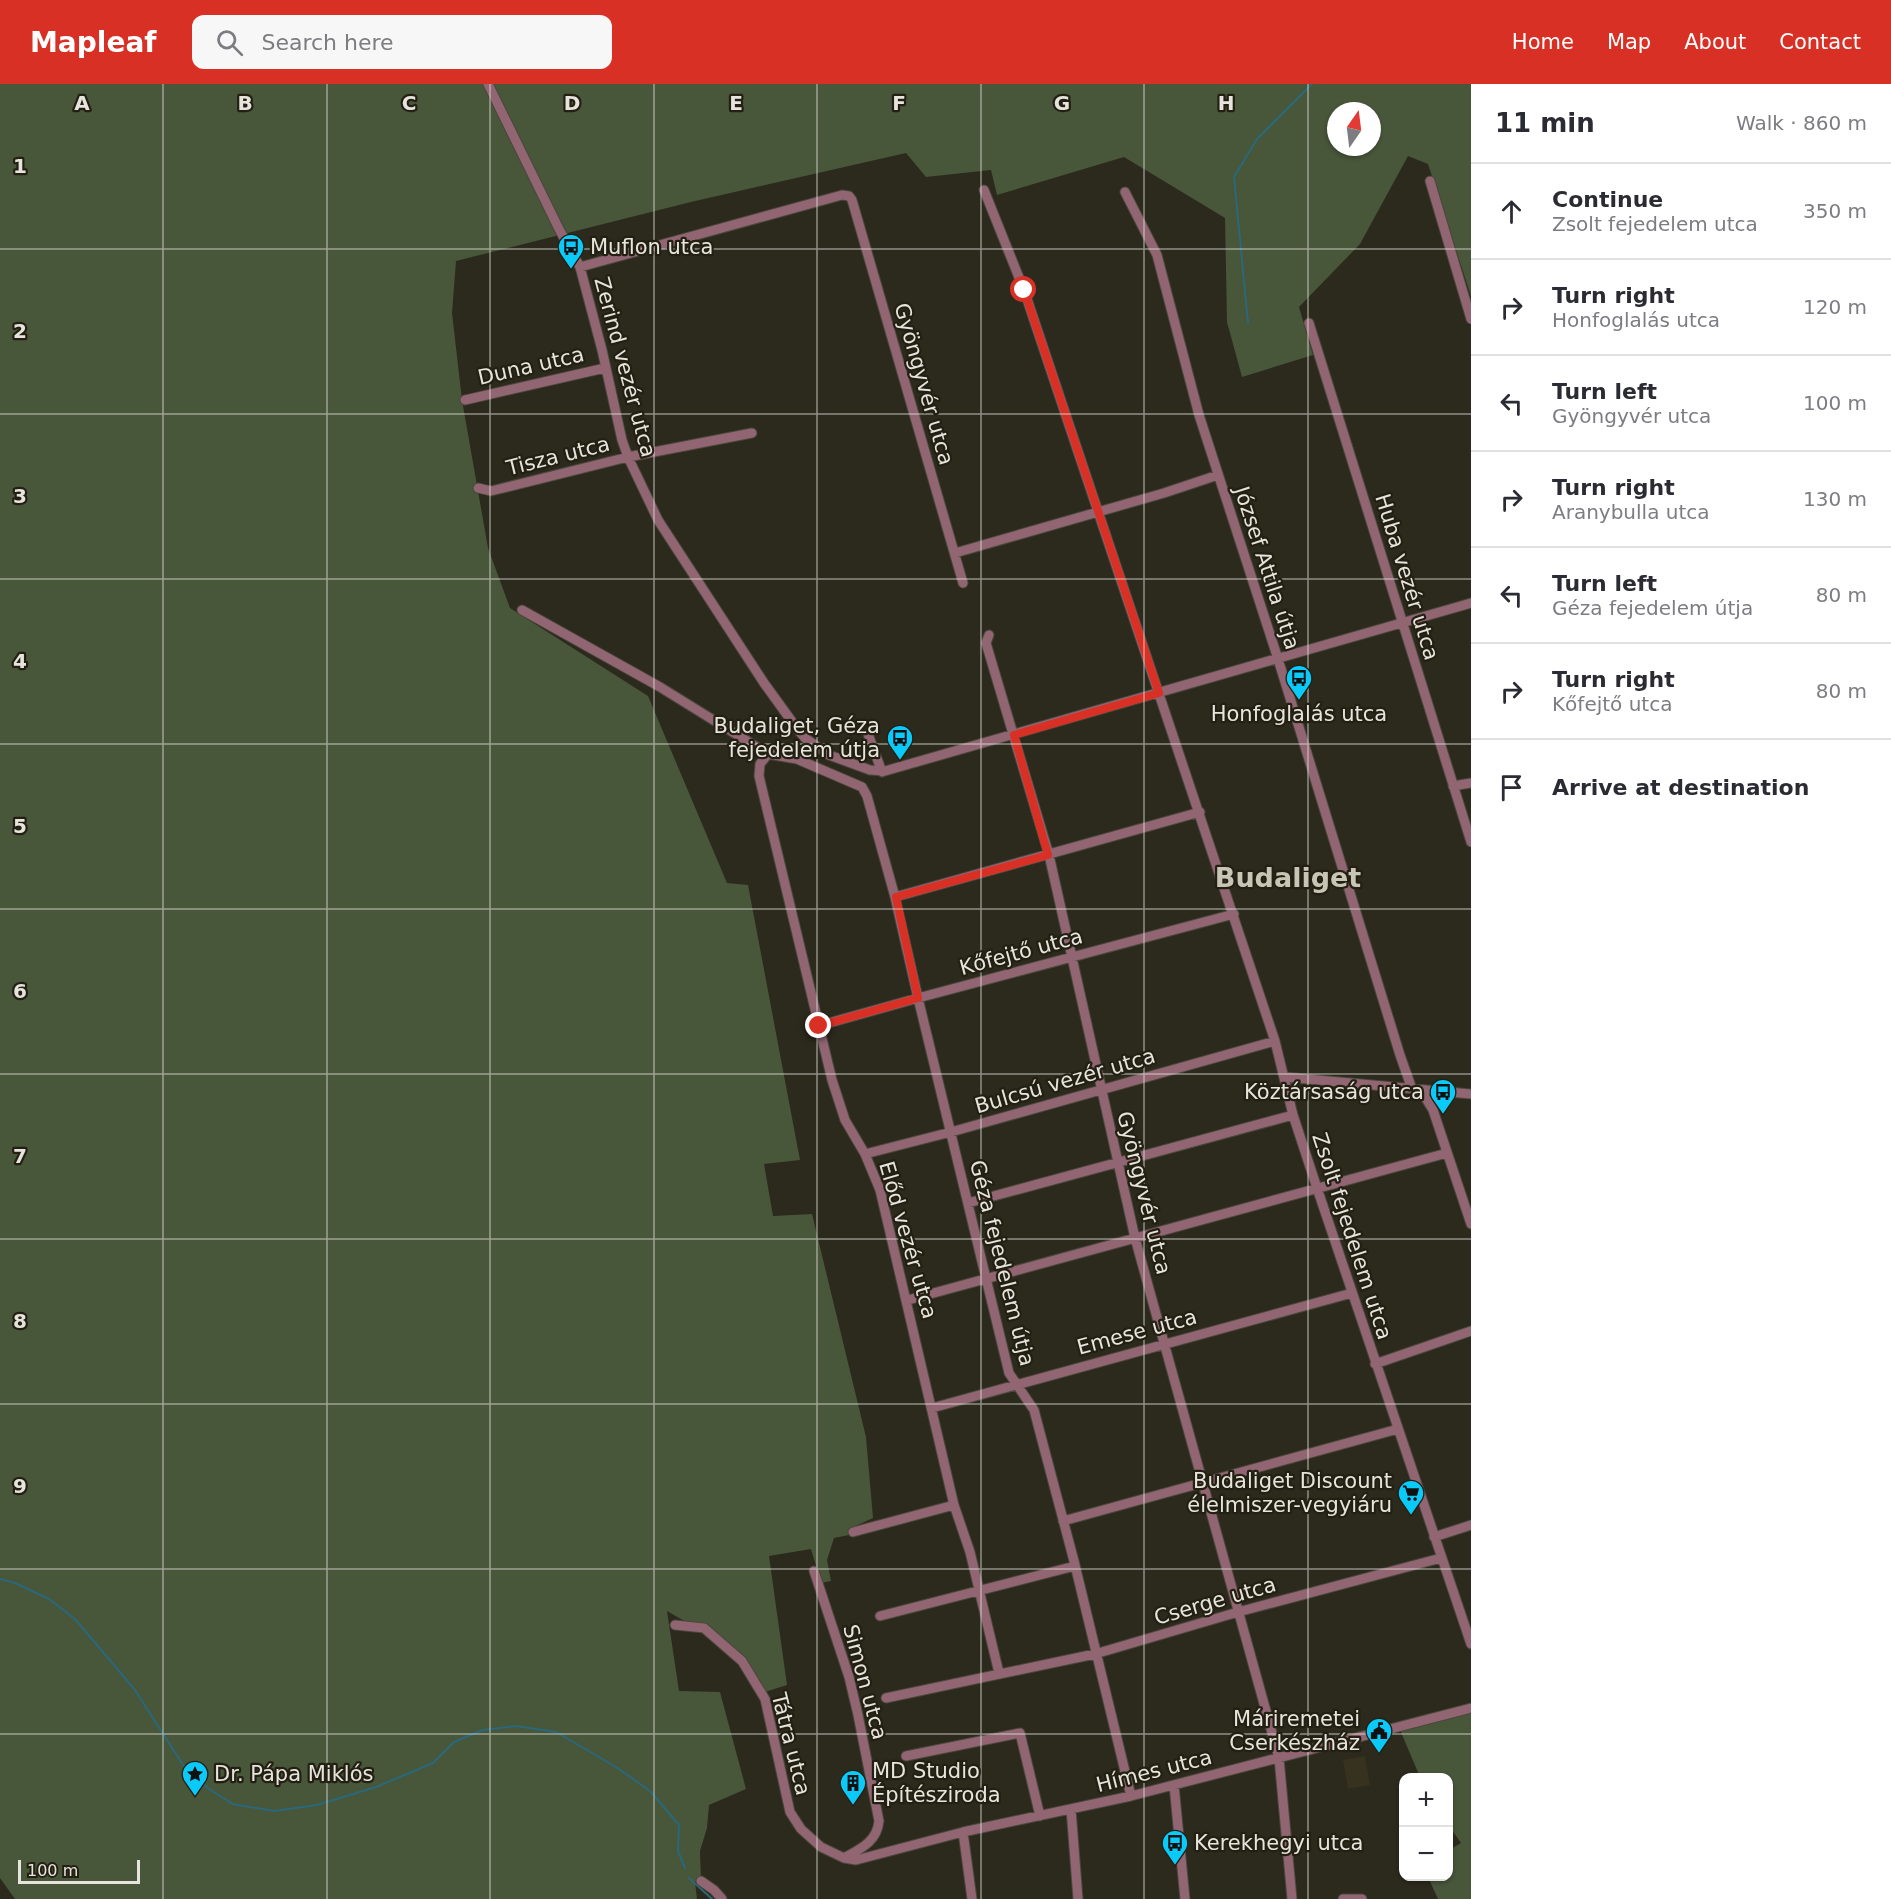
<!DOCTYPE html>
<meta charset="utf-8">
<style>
:root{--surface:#fff;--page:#f7f7f7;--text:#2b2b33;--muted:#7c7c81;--line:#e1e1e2;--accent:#d93025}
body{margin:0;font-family:"DejaVu Sans",sans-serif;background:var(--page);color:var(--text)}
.controls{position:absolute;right:18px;bottom:18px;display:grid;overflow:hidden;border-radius:12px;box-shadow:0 2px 4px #0004}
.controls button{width:54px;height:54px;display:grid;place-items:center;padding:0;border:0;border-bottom:2px solid var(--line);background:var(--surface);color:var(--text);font:30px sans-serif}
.compass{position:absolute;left:1327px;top:18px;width:54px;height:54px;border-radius:50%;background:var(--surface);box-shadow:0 2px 4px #0004;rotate:14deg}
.scale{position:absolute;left:18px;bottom:15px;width:122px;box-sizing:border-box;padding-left:6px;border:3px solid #e6e4dc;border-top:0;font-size:16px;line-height:21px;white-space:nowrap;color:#e6e4dc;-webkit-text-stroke:4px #232013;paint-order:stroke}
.stop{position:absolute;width:18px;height:18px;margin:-14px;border:4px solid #d93025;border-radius:50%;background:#fff}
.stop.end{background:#d93025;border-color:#fff;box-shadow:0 2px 6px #0008}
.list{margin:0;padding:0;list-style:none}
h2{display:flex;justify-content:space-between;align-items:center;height:78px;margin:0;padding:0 24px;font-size:26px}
h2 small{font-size:20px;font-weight:400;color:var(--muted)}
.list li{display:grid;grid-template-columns:39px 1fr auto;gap:18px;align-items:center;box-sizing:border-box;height:96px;padding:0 24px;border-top:2px solid var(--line)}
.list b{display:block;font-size:22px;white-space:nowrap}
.list p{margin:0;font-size:20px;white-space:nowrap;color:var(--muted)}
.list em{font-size:20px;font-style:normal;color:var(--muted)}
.icon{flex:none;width:33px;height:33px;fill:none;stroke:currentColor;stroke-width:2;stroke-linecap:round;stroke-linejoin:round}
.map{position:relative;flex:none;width:1471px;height:1815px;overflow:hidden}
header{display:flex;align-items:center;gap:36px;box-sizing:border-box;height:84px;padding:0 30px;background:var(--accent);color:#fff}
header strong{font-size:28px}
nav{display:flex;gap:33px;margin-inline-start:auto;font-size:21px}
.search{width:420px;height:54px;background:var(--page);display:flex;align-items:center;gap:15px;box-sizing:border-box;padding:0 21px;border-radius:12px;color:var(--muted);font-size:22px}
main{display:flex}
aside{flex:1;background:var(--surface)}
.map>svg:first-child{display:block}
.built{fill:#37321f}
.green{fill:#48563a;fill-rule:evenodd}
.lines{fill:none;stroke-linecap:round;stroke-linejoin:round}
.stream{stroke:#2a687c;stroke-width:2}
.minor-casing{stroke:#4a473c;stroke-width:11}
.minor{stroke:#916572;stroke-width:9}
.route{stroke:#d93025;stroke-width:8}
.grid{fill:none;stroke:#e6e4dc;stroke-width:1.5;stroke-opacity:0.55}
.labels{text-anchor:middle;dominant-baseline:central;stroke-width:4.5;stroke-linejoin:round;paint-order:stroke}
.poi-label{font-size:21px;fill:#e6e4dc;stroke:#232013;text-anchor:start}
.street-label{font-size:21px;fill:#e6e4dc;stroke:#232013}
.district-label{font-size:27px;font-weight:bold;fill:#c9c5b5;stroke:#232013}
.grid-label{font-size:20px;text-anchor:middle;font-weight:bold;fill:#e6e4dc;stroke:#232013;stroke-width:4.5;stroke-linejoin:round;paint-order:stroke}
</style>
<header>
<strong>Mapleaf</strong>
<div class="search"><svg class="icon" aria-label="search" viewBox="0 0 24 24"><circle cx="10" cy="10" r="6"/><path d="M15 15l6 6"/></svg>Search here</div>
<nav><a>Home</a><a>Map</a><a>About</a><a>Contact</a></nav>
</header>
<main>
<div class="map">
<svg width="1471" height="1815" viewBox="0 0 1471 1815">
<rect width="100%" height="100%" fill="#2c291d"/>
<!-- built -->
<path class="built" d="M1365 1672 1370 1701 1348 1705 1343 1676Z"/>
<!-- green -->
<path class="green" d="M0 0H1471V212L1428 80 1408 72 1360 160 1299 223 1313 271 1242 293 1227 238 1225 134 1124 73 997 111 991 86 926 93 906 69 691 118 456 177 452 229 462 316 488 464 510 524 648 612 727 799 748 801 800 1076 764 1080 773 1132 812 1130 866 1353 873 1434 849 1445V1451L834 1454 827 1476 831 1497 821 1499 811 1465 769 1472 787 1601 765 1608 722 1559 667 1527 679 1607 720 1608 746 1705 709 1721 707 1744 700 1767 701 1797 695 1798 697 1815H15L0 1794ZM1336 27H1372V63H1336Z
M1471 1627V1815H1438L1428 1793 1448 1792 1449 1766 1461 1759 1449 1742 1448 1694 1420 1693 1400 1646Z"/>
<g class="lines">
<!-- stream -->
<path class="stream" d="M1248 239 1234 93 1257 55 1312 0
M0 1495 15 1499 49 1515 75 1535 135 1606 183 1681 209 1705 233 1720 274 1727 317 1721 376 1703 433 1679 454 1658 483 1646 516 1642 556 1648 616 1683 650 1707 679 1741 678 1767 685 1784
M689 1794 712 1815"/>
<!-- minor casing -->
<g class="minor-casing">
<path id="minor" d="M488 0 559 145 580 183 602 266 622 356 628 373 658 436 764 599 798 646 805 654 829 671 870 686 885 687 1471 519
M1430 97 1471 235
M984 106 1024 206 1275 957 1293 1031 1317 1104 1471 1560
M1125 108 1157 171 1199 331 1278 575 1400 971 1412 1005 1425 1013 1433 1026 1471 1140
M580 183 842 111 849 112 852 116 963 499
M1309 239 1471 758
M465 316 605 284
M478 404 491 407 628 373 752 349
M955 469 1164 409 1218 391
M522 526 660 603 760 665 768 670 797 675 862 703
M989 551 986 559 1049 771 1135 1154 1279 1674 1292 1815
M868 650 882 688
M768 670 760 680 759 692 832 996 845 1036 865 1070 880 1106 954 1421 970 1468 999 1589
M1453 702 1471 699
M862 703 867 712 895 813 918 914 1009 1289 1034 1326 1074 1477 1131 1712
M895 813 1200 728
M818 942 918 914 1234 830
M1285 993 1471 1010
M865 1070 951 1048 1275 957
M968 1119 1293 1031
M908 1216 1447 1069
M1375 1280 1471 1247
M932 1324 1352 1209
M1063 1437 1398 1345
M853 1448 954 1421
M1434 1453 1471 1441
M814 1487 849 1593 858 1631 879 1737C877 1758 860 1765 844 1774
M880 1532 1075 1482
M675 1541 704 1544 742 1577 765 1615 790 1728 801 1745 821 1763 844 1774 856 1776 963 1748 1131 1712 1471 1624
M886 1614 1095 1570 1238 1528 1441 1474
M906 1672 1020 1649 1040 1732
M1174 1701 1185 1815
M1071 1725 1078 1815
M963 1748 972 1815
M701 1797 714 1806 722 1815
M1343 1815H1362"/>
</g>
<!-- minor -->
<use href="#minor" class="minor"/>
</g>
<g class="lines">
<!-- route -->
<path class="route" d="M819 942 918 914 896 813 1048 771 1014 651 1159 609 1024 206"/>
</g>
<!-- grid -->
<path class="grid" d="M163 0V1815M327 0V1815M490 0V1815M654 0V1815M817 0V1815M981 0V1815M1144 0V1815M1308 0V1815M0 165H1471M0 330H1471M0 495H1471M0 660H1471M0 825H1471M0 990H1471M0 1155H1471M0 1320H1471M0 1485H1471M0 1650H1471"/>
<!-- icons -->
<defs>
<g id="bus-pin" transform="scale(1.35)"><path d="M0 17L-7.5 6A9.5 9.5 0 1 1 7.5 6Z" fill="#0acafa" stroke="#232013"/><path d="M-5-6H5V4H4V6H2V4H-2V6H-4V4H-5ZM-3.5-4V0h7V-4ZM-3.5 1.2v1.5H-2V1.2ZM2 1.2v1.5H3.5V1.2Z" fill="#111"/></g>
<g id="supermarket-pin" transform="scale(1.35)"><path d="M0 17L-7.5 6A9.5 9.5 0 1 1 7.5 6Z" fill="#0acafa" stroke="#232013"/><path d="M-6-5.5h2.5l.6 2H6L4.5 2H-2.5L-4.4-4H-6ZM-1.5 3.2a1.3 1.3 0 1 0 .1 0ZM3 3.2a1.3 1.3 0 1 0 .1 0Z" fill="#111"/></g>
<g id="civic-pin" transform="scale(1.35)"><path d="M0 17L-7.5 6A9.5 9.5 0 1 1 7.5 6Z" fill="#0acafa" stroke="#232013"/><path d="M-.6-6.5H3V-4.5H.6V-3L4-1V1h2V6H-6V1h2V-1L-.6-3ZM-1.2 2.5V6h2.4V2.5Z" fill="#111"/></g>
<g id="sight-pin" transform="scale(1.35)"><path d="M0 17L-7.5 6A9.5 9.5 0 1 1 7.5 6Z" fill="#0acafa" stroke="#232013"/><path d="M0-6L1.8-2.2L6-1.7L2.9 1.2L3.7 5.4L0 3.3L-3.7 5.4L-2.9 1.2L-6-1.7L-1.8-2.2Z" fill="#111"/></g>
<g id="building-pin" transform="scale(1.35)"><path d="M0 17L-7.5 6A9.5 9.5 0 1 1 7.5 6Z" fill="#0acafa" stroke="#232013"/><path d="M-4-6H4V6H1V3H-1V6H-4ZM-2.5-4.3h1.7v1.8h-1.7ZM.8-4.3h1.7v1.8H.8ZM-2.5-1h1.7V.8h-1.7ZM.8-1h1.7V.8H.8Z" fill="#111"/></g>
</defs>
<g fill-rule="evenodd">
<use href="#bus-pin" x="571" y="163"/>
<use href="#bus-pin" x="1299" y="594"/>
<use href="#bus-pin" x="900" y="654"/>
<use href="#bus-pin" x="1443" y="1008"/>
<use href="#supermarket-pin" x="1411" y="1409"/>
<use href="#civic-pin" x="1379" y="1647"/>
<use href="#sight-pin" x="195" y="1690"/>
<use href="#building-pin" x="853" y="1699"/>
<use href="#bus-pin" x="1175" y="1759"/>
</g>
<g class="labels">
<!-- poi labels -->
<g class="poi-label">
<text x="590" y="163">Muflon utca</text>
<text x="1299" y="630" text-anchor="middle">Honfoglalás utca</text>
<text x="880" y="642" text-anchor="end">Budaliget, Géza<tspan x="880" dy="24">fejedelem útja</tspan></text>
<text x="1424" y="1008" text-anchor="end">Köztársaság utca</text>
<text x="1392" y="1397" text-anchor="end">Budaliget Discount<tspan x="1392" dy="24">élelmiszer-vegyiáru</tspan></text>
<text x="1360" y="1635" text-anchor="end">Máriremetei<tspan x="1360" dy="24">Cserkészház</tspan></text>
<text x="872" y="1687">MD Studio<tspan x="872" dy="24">Építésziroda</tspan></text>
<text x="214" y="1690">Dr. Pápa Miklós</text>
<text x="1194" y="1759">Kerekhegyi utca</text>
</g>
<!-- street labels -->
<g class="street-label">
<text transform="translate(531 282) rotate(-13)">Duna utca</text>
<text transform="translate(625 283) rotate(75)">Zerind vezér utca</text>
<text transform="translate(924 300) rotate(74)">Gyöngyvér utca</text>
<text transform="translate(558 372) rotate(-14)">Tisza utca</text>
<text transform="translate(1267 484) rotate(72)">József Attila útja</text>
<text transform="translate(1407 493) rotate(73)">Huba vezér utca</text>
<text transform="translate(1021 868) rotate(-15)">Kőfejtő utca</text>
<text transform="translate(1065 997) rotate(-16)">Bulcsú vezér utca</text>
<text transform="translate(1144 1109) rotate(76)">Gyöngyvér utca</text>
<text transform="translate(1352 1152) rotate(72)">Zsolt fejedelem utca</text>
<text transform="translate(908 1156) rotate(74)">Előd vezér utca</text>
<text transform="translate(1002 1179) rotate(76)">Géza fejedelem útja</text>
<text transform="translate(1137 1248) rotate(-15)">Emese utca</text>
<text transform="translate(1215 1517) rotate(-16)">Cserge utca</text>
<text transform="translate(865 1598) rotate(75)">Simon utca</text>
<text transform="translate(791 1660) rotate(76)">Tátra utca</text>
<text transform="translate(1154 1687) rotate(-14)">Hímes utca</text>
</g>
<!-- district labels -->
<g class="district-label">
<text x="1288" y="793">Budaliget</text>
</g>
</g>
<g class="grid-label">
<text x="82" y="26">A</text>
<text x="245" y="26">B</text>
<text x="409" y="26">C</text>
<text x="572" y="26">D</text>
<text x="736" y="26">E</text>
<text x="899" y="26">F</text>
<text x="1062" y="26">G</text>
<text x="1226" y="26">H</text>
<text x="20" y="89">1</text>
<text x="20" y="254">2</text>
<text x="20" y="419">3</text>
<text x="20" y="584">4</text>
<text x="20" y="749">5</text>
<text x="20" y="914">6</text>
<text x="20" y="1079">7</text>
<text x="20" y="1244">8</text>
<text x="20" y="1409">9</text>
</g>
</svg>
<div class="controls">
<button>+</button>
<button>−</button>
</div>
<svg class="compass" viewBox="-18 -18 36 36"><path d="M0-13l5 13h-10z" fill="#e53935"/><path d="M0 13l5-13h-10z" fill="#7c7c81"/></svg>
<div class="scale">100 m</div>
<div class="stop" style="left:1024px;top:206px"></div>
<div class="stop end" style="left:819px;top:942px"></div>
</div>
<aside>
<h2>11 min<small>Walk · 860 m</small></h2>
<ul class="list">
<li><svg class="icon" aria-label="ahead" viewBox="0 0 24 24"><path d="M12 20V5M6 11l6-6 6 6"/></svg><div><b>Continue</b><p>Zsolt fejedelem utca</p></div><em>350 m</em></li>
<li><svg class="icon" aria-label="right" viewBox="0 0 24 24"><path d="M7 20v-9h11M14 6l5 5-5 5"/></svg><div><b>Turn right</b><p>Honfoglalás utca</p></div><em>120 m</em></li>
<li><svg class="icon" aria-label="left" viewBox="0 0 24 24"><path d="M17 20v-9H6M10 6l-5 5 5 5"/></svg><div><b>Turn left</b><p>Gyöngyvér utca</p></div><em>100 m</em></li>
<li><svg class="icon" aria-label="right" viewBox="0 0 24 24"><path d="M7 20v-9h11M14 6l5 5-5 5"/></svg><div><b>Turn right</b><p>Aranybulla utca</p></div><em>130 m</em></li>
<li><svg class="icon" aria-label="left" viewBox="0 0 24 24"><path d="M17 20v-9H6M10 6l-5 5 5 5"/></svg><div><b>Turn left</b><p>Géza fejedelem útja</p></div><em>80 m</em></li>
<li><svg class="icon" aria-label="right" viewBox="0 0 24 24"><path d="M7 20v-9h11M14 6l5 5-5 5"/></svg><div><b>Turn right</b><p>Kőfejtő utca</p></div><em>80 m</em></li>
<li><svg class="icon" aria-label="arrive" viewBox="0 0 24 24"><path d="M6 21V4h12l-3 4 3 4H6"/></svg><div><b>Arrive at destination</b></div></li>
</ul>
</aside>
</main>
